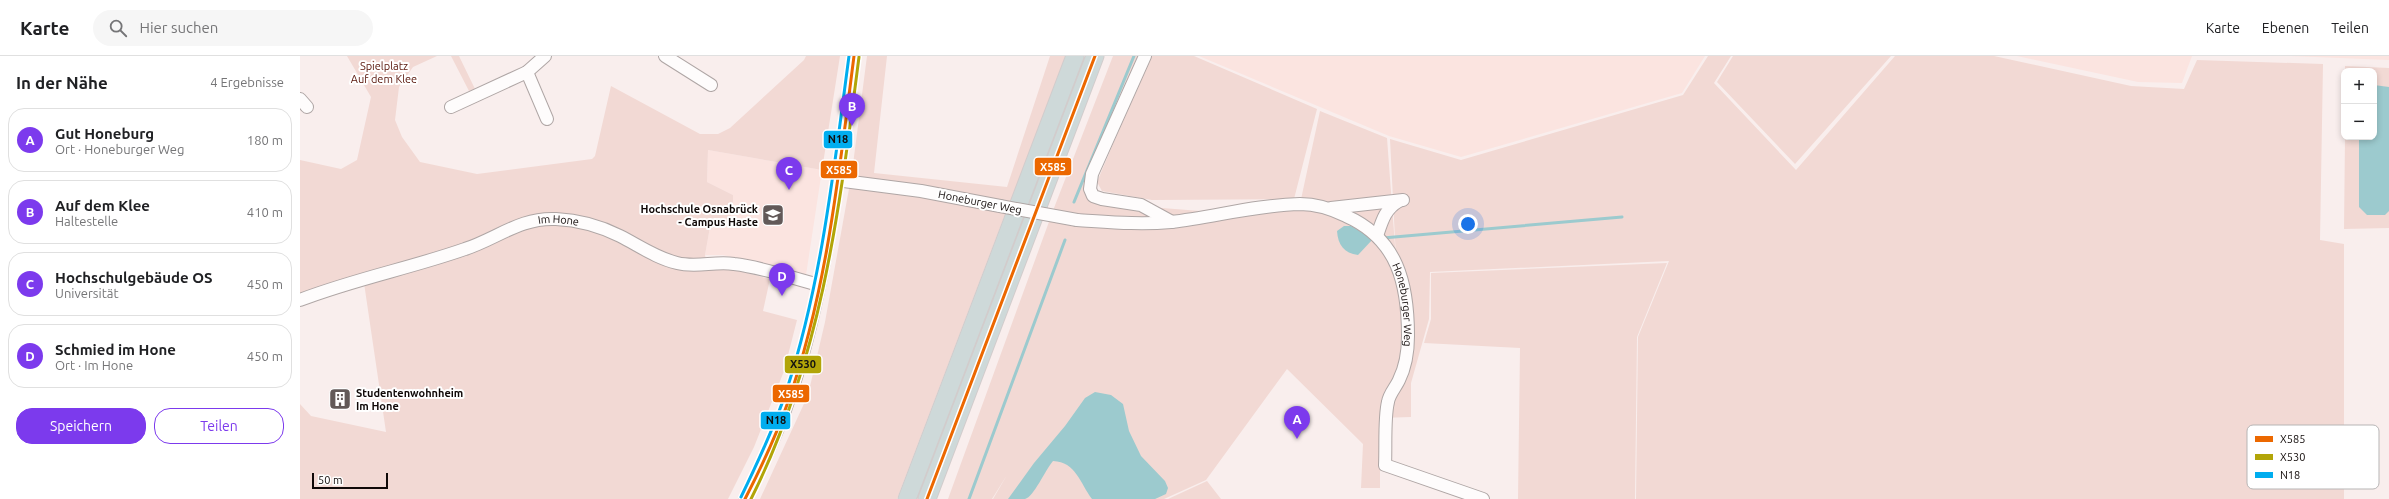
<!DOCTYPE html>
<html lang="de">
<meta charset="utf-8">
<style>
:root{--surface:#fff;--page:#f6f6f6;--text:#202124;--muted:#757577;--line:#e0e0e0;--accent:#7c3aed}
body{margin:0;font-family:Ubuntu,sans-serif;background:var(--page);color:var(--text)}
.controls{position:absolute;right:12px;top:12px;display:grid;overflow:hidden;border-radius:8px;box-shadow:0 2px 6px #0003}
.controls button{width:36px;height:36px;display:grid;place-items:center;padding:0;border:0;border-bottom:1px solid var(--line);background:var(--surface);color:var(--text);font:20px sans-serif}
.scale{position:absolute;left:12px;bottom:10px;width:76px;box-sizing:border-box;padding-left:4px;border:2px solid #100908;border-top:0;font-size:11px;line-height:14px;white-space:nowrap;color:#100908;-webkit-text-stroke:3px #fff;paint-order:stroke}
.you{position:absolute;left:1168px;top:168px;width:14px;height:14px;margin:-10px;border:3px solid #fff;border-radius:50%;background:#1a73e8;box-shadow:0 0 0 6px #1a73e833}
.badge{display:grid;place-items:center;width:26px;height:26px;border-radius:50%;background:var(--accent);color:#fff;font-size:13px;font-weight:700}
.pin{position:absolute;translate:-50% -33px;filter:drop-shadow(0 1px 2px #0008)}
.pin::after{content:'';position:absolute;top:21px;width:14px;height:12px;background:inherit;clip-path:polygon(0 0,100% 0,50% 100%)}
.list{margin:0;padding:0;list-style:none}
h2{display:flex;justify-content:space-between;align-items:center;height:52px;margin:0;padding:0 16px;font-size:17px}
h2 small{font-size:13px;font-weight:400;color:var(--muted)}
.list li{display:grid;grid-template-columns:26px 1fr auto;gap:12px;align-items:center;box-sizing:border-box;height:64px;margin:0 8px 8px;padding:0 8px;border:1px solid var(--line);border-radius:16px}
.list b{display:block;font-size:15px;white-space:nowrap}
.list p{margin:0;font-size:13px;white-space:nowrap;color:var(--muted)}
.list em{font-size:13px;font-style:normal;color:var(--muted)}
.actions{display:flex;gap:8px;padding:12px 16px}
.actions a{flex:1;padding:9px 0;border:1px solid var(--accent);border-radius:16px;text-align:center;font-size:14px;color:var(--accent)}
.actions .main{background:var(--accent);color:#fff}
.icon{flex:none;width:22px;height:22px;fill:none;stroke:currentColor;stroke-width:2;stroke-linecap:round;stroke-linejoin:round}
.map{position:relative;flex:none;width:2089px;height:443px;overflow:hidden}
header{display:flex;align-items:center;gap:24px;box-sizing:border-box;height:56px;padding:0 20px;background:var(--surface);border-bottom:1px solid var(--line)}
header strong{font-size:19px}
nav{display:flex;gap:22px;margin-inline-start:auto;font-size:14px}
.search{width:280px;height:36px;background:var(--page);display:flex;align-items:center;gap:10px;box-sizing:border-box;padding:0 14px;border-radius:22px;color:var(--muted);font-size:15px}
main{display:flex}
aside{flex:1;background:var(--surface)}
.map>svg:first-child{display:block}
.built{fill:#fbe4e0}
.green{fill:#f2d9d4}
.water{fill:#9ccace}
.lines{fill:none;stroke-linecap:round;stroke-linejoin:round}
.stream{stroke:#9ccace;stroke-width:3}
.minor-casing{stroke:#afa6a5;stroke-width:14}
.highway-casing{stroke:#d2cccc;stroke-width:19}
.minor{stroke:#fefcfc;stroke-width:12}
.highway{stroke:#ced9d9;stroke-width:17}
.minor-bridge-casing{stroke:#afa6a5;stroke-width:14;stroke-linecap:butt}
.minor-bridge{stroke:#fefcfc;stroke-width:12}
.bus-1-casing{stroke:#fff;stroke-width:6}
.bus-2-casing{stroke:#fff;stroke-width:6}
.bus-3-casing{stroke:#fff;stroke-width:6}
.bus-1{stroke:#ec6800;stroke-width:3}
.bus-2{stroke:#b2a508;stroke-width:3}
.bus-3{stroke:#00adef;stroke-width:3}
.labels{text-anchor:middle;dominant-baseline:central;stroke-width:4;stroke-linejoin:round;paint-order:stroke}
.park-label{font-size:11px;fill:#571308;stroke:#fff}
.street-label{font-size:11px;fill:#100908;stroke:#fff}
.poi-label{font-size:11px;font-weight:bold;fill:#100908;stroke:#fff;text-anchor:end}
.key{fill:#fff;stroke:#b7b5b5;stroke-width:1}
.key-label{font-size:11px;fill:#100908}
.line-badge{stroke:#fff;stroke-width:1.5}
.badge-label{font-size:11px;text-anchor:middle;font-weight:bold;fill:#fff}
.pale-badge-label{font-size:11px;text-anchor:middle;font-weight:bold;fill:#111}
</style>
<header>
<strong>Karte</strong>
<div class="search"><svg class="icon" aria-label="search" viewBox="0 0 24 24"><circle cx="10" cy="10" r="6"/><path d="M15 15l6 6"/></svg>Hier suchen</div>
<nav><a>Karte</a><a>Ebenen</a><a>Teilen</a></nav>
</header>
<main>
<aside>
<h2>In der Nähe<small>4 Ergebnisse</small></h2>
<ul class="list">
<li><span class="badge">A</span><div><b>Gut Honeburg</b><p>Ort · Honeburger Weg</p></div><em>180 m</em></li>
<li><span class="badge">B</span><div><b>Auf dem Klee</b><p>Haltestelle</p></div><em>410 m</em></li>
<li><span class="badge">C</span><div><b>Hochschulgebäude OS</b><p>Universität</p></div><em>450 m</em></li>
<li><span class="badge">D</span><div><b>Schmied im Hone</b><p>Ort · Im Hone</p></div><em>450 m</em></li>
</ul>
<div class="actions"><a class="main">Speichern</a><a>Teilen</a></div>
</aside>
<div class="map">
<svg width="2089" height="443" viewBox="0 0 2089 443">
<rect width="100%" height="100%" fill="#f9eeed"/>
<!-- built -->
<path class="built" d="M899 0H1405L1382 37 1161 101 1089 80Z
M1717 0H1892L1882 27 1838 26Z
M1990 0H2089V4Z
M408 94 522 114 506 219 423 199H405L410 171 429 165 433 139 407 126Z"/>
<!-- green -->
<path class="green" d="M47 0H137L113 11 99 31 95 64 102 81 120 106 177 118 292 103 295 100 311 30 400 78H418L430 72 504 4 506 0H540L522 114 408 94 407 126 433 139V154L429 165 410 171 405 199 408 214 432 213 470 223 463 255 497 264 484 315 454 391 428 443H0V348L11 360 86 376 64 227 0 239V104L41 113 57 104 71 41Z
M151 0H159L175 33 169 35Z
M567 0H587L574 117 707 131 750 0H769L709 162 704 161 597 443H460L508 339 525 266 552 116Z
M813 0H843L792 118 786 141 798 147 939 158 1000 148 1020 55 1087 82 1096 203 1090 83 1161 104 1383 39 1408 0H1431L1414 27 1496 114 1595 0H1694L1831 30 1884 33 1897 4 2023 8 2020 184 2044 188V443H1336L1338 281 1369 205 1130 216 1129 263 1111 327V361L1080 362V432H1061L1063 388 987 313 906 424 864 443H693L707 419 692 443H648L754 152Z
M850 0H894L1017 53 994 143 852 144 802 135 797 126Z
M1433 0H1591L1495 108 1417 26Z
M2045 10 2089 12V172L2044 173 2045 81H2074V15H2045Z
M1367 207 1337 281 1335 443H1218L1220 292 1124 287 1131 263V217Z
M907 425 921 443H868Z"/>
<!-- water -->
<path class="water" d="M2074 29 2089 31V155L2085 159H2067L2059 151V81H2074Z
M1044 170H1051L1073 183 1058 199C1044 197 1038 189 1037 175Z
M795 336 811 339 823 348 829 375 841 400 865 425 868 432 866 438 855 443H792C780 427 776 406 753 405 745 414 734 441 725 443 720 443 714 443 708 443L734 407 765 370 785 342Z"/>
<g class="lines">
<!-- stream -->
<path class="stream" d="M774 146 834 0
M1083 182 1322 161
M669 443 765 184"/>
<!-- minor casing -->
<g class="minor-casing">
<g id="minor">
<path d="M365 0 411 29"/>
<path d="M845 0 792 118 790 133 793 140 802 143 841 149 872 166"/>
<path d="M227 16 247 63"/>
<path d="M0 43 7 51"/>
<path d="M151 51 227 16 245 0"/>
<path d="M536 124 621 135 700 150"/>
<path d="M1031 152 1103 144"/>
<path id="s1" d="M777 164C809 166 839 169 871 166 914 161 956 149 1000 148 1016 148 1032 153 1046 160 1098 183 1108 228 1108 280 1108 295 1106 310 1099 324 1096 331 1089 338 1088 346 1084 362 1086 391 1085 409L1183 443"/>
<path d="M1077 180C1082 165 1085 153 1099 145"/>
<path id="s2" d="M0 244C54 223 111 212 165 193 196 183 221 161 256 163 278 164 300 170 320 180 338 189 356 202 377 207 396 212 415 205 434 208 462 211 491 222 519 229"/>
<path d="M445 443C463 408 480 371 492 334 527 227 539 112 554 0"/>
</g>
</g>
<!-- highway casing -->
<g class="highway-casing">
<path id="highway" d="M607 443 775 0
M627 443 795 0"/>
</g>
<!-- minor -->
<use href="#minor" class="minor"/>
<!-- highway -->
<use href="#highway" class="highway"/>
<!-- minor-bridge casing -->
<g class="minor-bridge-casing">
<path id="minor-bridge" d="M700 150 777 164"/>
</g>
<!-- minor-bridge -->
<use href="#minor-bridge" class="minor-bridge"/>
<!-- bus-1 casing -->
<g class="bus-1-casing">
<path id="bus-1" d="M445 443C461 412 476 380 488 346 527 235 539 116 554 0
M627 443 795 0"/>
</g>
<!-- bus-2 casing -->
<g class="bus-2-casing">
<path id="bus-2" d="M451 443C522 301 539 156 559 1"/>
</g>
<!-- bus-3 casing -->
<g class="bus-3-casing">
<path id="bus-3" d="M441 441C458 406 475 370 487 333 522 225 534 112 549 0"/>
</g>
<!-- bus-1 -->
<use href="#bus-1" class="bus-1"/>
<!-- bus-2 -->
<use href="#bus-2" class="bus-2"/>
<!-- bus-3 -->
<use href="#bus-3" class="bus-3"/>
</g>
<!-- icons -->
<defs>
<g id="university-square" transform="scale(1.15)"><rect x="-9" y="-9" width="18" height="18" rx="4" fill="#625958" stroke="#fff"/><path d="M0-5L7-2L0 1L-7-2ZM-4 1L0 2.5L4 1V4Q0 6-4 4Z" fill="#fff"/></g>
<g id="building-square" transform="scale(1.15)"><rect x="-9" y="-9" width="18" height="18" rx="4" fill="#625958" stroke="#fff"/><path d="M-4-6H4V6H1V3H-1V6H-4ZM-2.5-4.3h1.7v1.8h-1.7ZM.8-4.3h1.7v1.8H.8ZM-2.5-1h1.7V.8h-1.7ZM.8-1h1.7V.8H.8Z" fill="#fff"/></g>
</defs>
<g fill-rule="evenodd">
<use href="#university-square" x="473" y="159"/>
<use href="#building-square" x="40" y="343"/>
</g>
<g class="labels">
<!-- park labels -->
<g class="park-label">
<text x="84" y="10">Spielplatz<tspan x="84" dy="13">Auf dem Klee</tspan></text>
</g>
<!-- street labels -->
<g class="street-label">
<text transform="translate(680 146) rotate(11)">Honeburger Weg</text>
<text stroke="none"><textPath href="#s2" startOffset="272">Im Hone</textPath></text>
<text stroke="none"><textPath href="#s1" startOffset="385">Honeburger Weg</textPath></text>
</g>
<!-- poi labels -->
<g class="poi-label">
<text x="458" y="153">Hochschule Osnabrück<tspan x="458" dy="13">- Campus Haste</tspan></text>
<text x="56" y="337" text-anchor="start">Studentenwohnheim<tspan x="56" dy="13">Im Hone</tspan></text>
</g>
</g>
<!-- legend -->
<rect x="1947" y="369" width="132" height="64" rx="6" class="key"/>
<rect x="1955" y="380" width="18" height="6" fill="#ec6800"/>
<rect x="1955" y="398" width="18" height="6" fill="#b2a508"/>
<rect x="1955" y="416" width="18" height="6" fill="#00adef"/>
<g class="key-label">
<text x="1980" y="387">X585</text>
<text x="1980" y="405">X530</text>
<text x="1980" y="423">N18</text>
</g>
<g class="line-badge">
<rect x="523" y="74" width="30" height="19" rx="4" fill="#00adef"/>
<rect x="734" y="101" width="38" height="19" rx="4" fill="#ec6800"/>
<rect x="520" y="104" width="38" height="19" rx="4" fill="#ec6800"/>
<rect x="484" y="299" width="38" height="19" rx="4" fill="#b2a508"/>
<rect x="472" y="328" width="38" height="19" rx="4" fill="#ec6800"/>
<rect x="460" y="355" width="31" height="19" rx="4" fill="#00adef"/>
</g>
<g class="badge-label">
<text x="753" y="115">X585</text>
<text x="539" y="118">X585</text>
<text x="491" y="342">X585</text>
</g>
<g class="pale-badge-label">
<text x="538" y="87">N18</text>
<text x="503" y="312">X530</text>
<text x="476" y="368">N18</text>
</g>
</svg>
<div class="controls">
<button>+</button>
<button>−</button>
</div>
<div class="scale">50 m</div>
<div class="you"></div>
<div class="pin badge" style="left:997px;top:383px">A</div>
<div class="pin badge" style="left:552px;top:70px">B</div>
<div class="pin badge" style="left:489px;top:134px">C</div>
<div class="pin badge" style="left:482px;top:240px">D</div>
</div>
</main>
